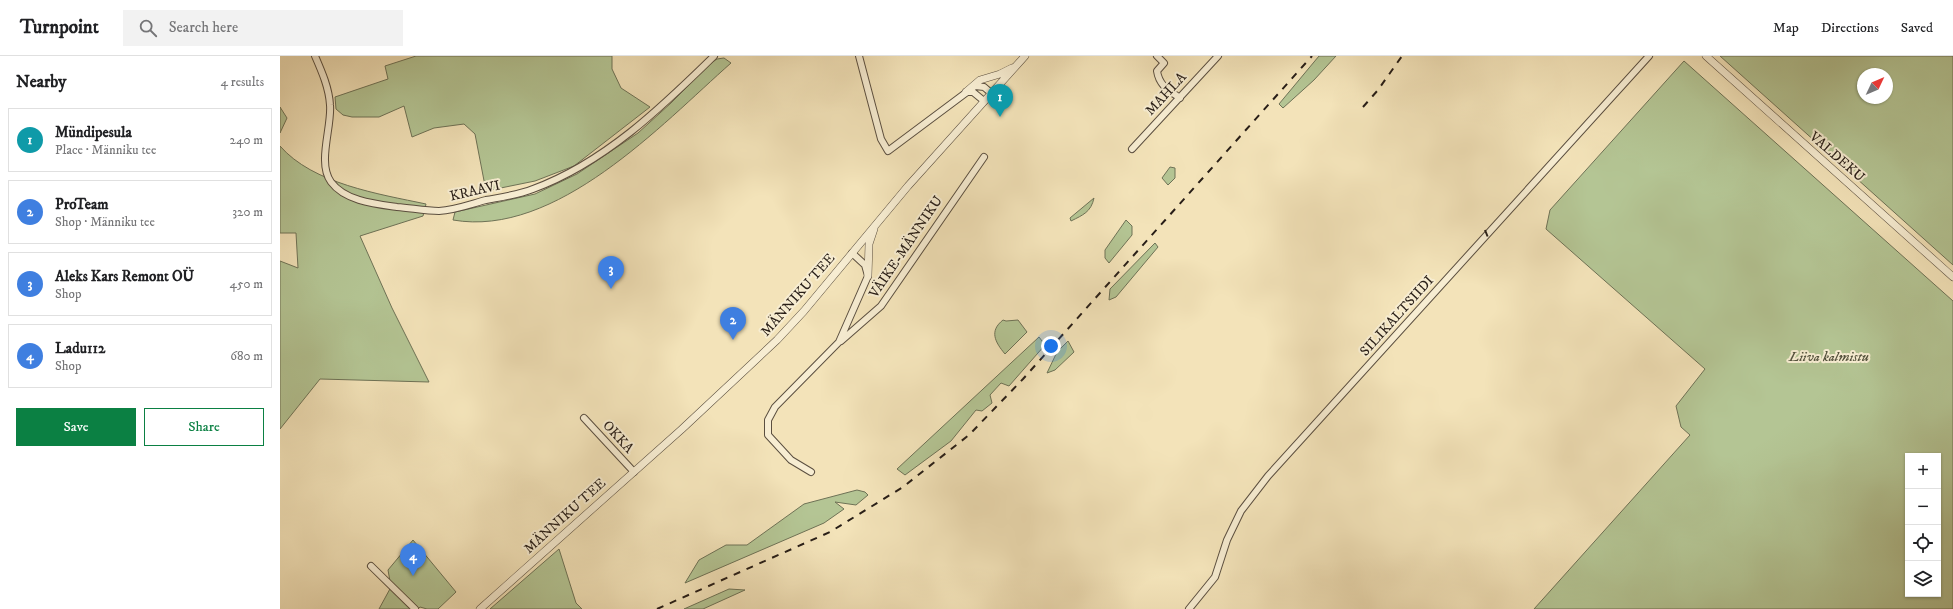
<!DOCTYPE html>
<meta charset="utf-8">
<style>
:root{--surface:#fff;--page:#f2f2f2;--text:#202124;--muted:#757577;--line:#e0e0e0;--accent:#0b8043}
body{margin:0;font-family:"IM FELL DW Pica",serif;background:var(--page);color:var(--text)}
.controls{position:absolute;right:12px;bottom:12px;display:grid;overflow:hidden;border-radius:0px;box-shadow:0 1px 3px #0004}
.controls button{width:36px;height:36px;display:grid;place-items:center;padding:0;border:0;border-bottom:1px solid var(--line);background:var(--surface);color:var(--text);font:20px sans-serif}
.compass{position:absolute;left:1577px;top:12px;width:36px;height:36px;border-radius:50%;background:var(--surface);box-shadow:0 1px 3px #0004;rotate:46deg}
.you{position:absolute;left:771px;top:290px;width:14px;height:14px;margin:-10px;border:3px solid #fff;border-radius:50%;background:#1a73e8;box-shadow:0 0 0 6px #1a73e833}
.badge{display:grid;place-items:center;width:26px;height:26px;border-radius:50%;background:var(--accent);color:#fff;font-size:13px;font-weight:700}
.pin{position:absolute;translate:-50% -33px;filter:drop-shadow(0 1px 2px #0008)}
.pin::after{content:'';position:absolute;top:21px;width:14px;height:12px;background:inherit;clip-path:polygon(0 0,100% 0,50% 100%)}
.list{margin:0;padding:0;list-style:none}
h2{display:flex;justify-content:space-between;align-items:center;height:52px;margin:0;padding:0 16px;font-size:17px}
h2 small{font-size:13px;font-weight:400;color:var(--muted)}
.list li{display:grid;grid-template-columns:26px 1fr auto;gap:12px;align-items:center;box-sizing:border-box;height:64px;margin:0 8px 8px;padding:0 8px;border:1px solid var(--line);border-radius:0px}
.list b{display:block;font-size:15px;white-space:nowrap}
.list p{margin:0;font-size:13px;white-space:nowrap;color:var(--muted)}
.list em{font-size:13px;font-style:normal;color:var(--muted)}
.actions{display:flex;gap:8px;padding:12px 16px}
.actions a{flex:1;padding:9px 0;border:1px solid var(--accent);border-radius:0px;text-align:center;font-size:14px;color:var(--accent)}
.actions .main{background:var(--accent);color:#fff}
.icon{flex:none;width:22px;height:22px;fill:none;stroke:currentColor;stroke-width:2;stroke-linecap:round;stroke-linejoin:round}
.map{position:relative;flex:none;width:1673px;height:553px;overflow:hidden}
header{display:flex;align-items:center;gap:24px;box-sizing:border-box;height:56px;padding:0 20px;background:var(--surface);border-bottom:1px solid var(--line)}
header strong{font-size:19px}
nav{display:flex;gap:22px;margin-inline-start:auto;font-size:14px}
.search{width:280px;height:36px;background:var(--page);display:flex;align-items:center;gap:10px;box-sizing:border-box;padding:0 14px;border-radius:0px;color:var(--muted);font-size:15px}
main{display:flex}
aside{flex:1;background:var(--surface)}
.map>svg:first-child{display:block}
.green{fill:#b4c594;stroke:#6e7256;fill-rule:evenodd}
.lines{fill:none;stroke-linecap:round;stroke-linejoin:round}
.minor-casing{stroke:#5b4f40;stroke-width:8}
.tertiary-casing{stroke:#5b4f40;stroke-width:8}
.minor{stroke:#f7edd2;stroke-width:6}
.tertiary{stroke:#f7edd2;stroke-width:7}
.rail{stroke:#281e17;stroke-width:2;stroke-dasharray:7 7;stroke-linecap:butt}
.labels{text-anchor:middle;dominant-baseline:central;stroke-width:4;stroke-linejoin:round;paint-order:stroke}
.street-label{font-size:14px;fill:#281e17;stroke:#f7edd2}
.park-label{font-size:14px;font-style:italic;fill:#52503c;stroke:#f7edd2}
</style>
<header>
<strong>Turnpoint</strong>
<div class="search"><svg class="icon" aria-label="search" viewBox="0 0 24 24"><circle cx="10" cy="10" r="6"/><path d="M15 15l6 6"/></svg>Search here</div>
<nav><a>Map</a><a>Directions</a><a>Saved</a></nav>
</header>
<main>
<aside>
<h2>Nearby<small>4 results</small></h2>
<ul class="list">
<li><span class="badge" style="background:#0f9aa8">1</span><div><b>Mündipesula</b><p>Place · Männiku tee</p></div><em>240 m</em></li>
<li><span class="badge" style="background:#3f7fe0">2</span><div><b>ProTeam</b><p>Shop · Männiku tee</p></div><em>320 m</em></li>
<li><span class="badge" style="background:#3f7fe0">3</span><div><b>Aleks Kars Remont OÜ</b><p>Shop</p></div><em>450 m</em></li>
<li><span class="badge" style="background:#3f7fe0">4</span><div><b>Ladu112</b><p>Shop</p></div><em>680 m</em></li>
</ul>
<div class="actions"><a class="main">Save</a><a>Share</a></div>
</aside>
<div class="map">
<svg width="1673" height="553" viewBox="0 0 1673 553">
<rect width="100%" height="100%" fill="#f3e3b9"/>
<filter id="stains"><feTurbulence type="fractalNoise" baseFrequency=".005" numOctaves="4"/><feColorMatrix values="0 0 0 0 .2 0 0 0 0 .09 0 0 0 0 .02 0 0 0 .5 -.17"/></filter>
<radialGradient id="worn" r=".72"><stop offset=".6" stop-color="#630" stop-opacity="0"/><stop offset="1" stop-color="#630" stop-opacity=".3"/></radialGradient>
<!-- green -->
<path class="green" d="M136 0H332V13L341 32 370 51 294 110 255 125 206 135 195 78 184 68 154 72 132 81 124 50 99 61H72L63 59 56 53 55 41 108 23 105 10Z
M1039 0H1056L1034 24 1003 52 999 48Z
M1440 0H1673V209ZM1583 18H1607V42H1583Z
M444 2 451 7C381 69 276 182 173 164L175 156 255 138 297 118 358 77 391 47 431 7 437 3Z
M1404 5 1673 245V553H1254L1410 379 1401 371 1396 350 1425 313 1266 173 1270 154ZM1628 400H1658V538H1628Z
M0 51 7 62 0 77Z
M0 90C33 128 99 138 146 148L143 160 80 180 112 252 149 326 40 323 0 373V205L18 212 16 177H0Z
M890 111 895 112V122L888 129 882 122Z
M814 142C811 156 803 159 791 165L790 162Z
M846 164 852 170V179L829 207 825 202V194Z
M875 187 878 191 836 241 829 244 830 233Z
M723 264 726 265 738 264 747 276 725 298C715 286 709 275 723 264Z
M759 281 765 289 729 330 721 327 710 339 712 347 702 355 696 354 671 385 625 419 617 413Z
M788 285 794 296 775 314 767 317 777 296Z
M577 434 585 436 588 439 576 449 555 446 564 453 544 467 405 527 419 504 446 489H467L524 448Z
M133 484 176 536 158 553H147L140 551 138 553H99L111 531 108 514Z
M279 493 296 547 302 553H210Z
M449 533 465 534 423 553H404Z"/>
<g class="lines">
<!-- minor casing -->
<g class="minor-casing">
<path id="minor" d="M35 0C42 16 49 32 50 49 52 71 37 107 51 126 65 145 95 148 117 151 131 152 145 155 159 155 175 154 191 148 206 144 222 141 238 139 253 133 324 107 381 52 434 0
M579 0 601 83 608 95 695 30 704 31 711 37
M877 0 884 7 877 15C879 29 888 34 900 42
M686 36H693L704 45
M852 93 938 0
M561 285 601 250 704 101
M304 362 354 416
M531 416 511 404 488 379V364L495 351 559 286 588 220 585 209 572 197
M91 510 135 553
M909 553 935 521 947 484 961 455 988 420 1369 0"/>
</g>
<!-- tertiary casing -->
<g class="tertiary-casing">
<path id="tertiary" d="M1426 0 1673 221
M686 36 700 24 720 18 732 12
M588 220 589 188 594 173
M200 553 402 373 497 284 524 255 628 130 745 0"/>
</g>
<!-- minor -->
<use href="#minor" class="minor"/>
<!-- tertiary -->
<use href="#tertiary" class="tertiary"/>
<!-- rail -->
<path class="rail" d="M1083 51 1098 34 1122 0
M1205 174 1209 184
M377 553 550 476 623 431 689 379 743 323 1032 0"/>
</g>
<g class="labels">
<!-- street labels -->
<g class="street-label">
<text transform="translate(886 38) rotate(-47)">MAHLA</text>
<text transform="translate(1557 101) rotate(41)">VALDEKU</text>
<text transform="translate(195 135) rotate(-13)">KRAAVI</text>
<text transform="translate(626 191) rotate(-56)">VÄIKE-MÄNNIKU</text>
<text transform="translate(518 239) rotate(-49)">MÄNNIKU TEE</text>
<text transform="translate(1117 260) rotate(-48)">SILIKALTSIIDI</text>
<text transform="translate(338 381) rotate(48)">OKKA</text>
<text transform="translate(285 460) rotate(-42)">MÄNNIKU TEE</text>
</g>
<!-- park labels -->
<g class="park-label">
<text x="1549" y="301">Liiva kalmistu</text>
</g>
</g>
<rect width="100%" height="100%" filter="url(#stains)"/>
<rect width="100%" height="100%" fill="url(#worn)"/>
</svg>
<div class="controls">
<button>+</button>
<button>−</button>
<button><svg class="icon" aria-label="locate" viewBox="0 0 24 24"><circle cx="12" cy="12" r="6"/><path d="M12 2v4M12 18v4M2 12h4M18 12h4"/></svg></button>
<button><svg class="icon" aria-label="layers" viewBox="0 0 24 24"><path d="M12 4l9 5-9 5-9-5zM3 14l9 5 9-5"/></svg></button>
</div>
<svg class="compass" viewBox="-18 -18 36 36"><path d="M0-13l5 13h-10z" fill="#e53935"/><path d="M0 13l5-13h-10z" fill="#757577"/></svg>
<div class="you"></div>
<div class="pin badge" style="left:720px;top:61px;background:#0f9aa8">1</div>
<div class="pin badge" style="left:453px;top:284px;background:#3f7fe0">2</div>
<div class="pin badge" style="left:331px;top:233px;background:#3f7fe0">3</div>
<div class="pin badge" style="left:133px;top:520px;background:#3f7fe0">4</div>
</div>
</main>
